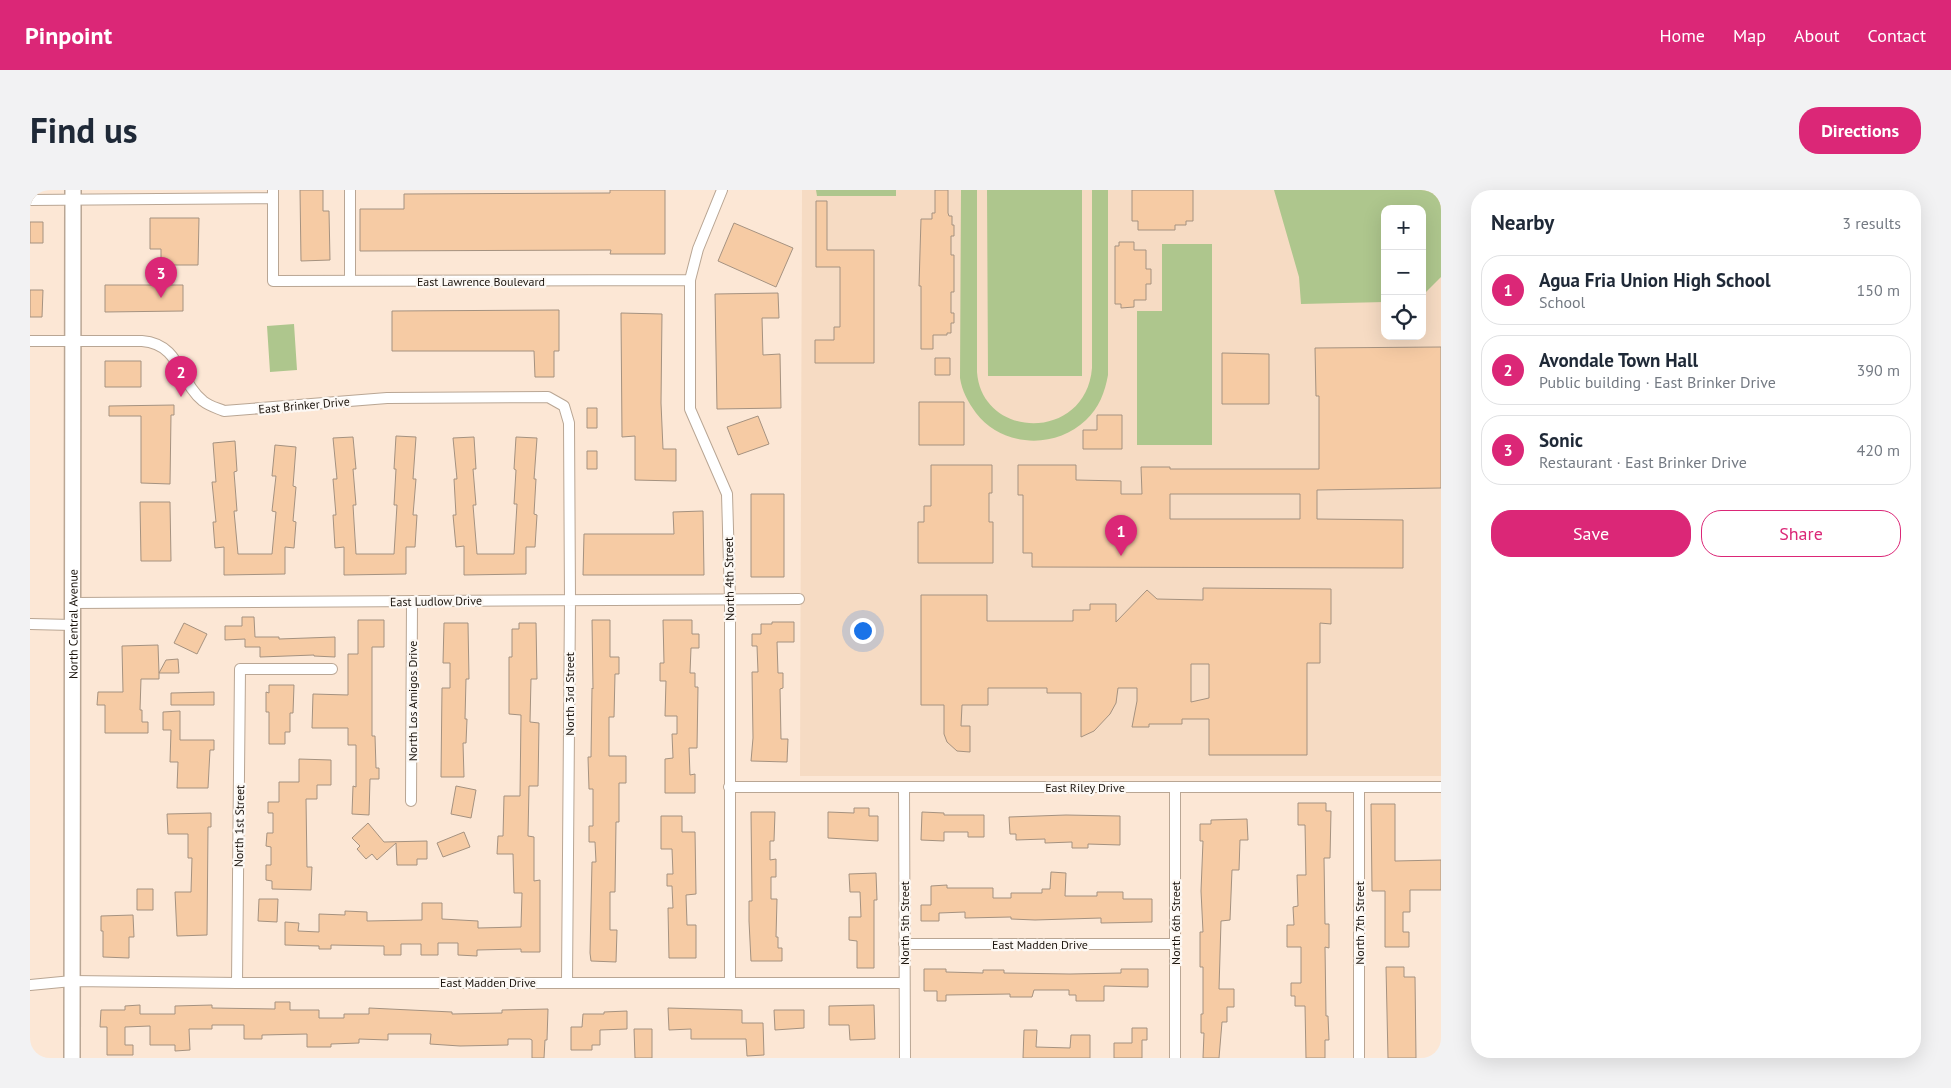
<!DOCTYPE html>
<meta charset="utf-8">
<style>
:root{--surface:#fff;--page:#f2f2f3;--text:#1f2937;--muted:#747a83;--line:#e0e1e3;--accent:#db2777}
body{margin:0;font-family:"PT Sans",sans-serif;background:var(--page);color:var(--text)}
.controls{position:absolute;right:15px;top:15px;display:grid;overflow:hidden;border-radius:10px;box-shadow:0 5px 20px #0002}
.controls button{width:45px;height:45px;display:grid;place-items:center;padding:0;border:0;border-bottom:1px solid var(--line);background:var(--surface);color:var(--text);font:25px sans-serif}
.you{position:absolute;left:832px;top:440px;width:18px;height:18px;margin:-12px;border:4px solid #fff;border-radius:50%;background:#1a73e8;box-shadow:0 0 0 8px #1a73e833}
.badge{display:grid;place-items:center;width:32px;height:32px;border-radius:50%;background:var(--accent);color:#fff;font-size:16px;font-weight:700}
.pin{position:absolute;translate:-50% -41px;filter:drop-shadow(0 1px 2px #0008)}
.pin::after{content:'';position:absolute;top:26px;width:18px;height:15px;background:inherit;clip-path:polygon(0 0,100% 0,50% 100%)}
.list{margin:0;padding:0;list-style:none}
h2{display:flex;justify-content:space-between;align-items:center;height:65px;margin:0;padding:0 20px;font-size:21px}
h2 small{font-size:16px;font-weight:400;color:var(--muted)}
.list li{display:grid;grid-template-columns:32px 1fr auto;gap:15px;align-items:center;box-sizing:border-box;height:70px;margin:0 10px 10px;padding:0 10px;border:1px solid var(--line);border-radius:20px}
.list b{display:block;font-size:19px;white-space:nowrap}
.list p{margin:0;font-size:16px;white-space:nowrap;color:var(--muted)}
.list em{font-size:16px;font-style:normal;color:var(--muted)}
.actions{display:flex;gap:10px;padding:15px 20px}
.actions a{flex:1;padding:11px 0;border:1px solid var(--accent);border-radius:20px;text-align:center;font-size:18px;color:var(--accent)}
.actions .main{background:var(--accent);color:#fff}
.icon{flex:none;width:28px;height:28px;fill:none;stroke:currentColor;stroke-width:2;stroke-linecap:round;stroke-linejoin:round}
.map{position:relative;flex:none;width:1411px;height:868px;overflow:hidden;border-radius:20px}
header{display:flex;align-items:center;gap:30px;box-sizing:border-box;height:70px;padding:0 25px;background:var(--accent);color:#fff}
header strong{font-size:24px}
nav{display:flex;gap:28px;margin-inline-start:auto;font-size:18px}
.intro{display:flex;align-items:center;justify-content:space-between;box-sizing:border-box;height:120px;padding:0 30px}
h1{margin:0;font-size:35px}
.button{padding:12px 22px;border-radius:20px;background:var(--accent);color:#fff;font-size:18px;font-weight:700}
main{display:flex;gap:30px;padding:0 30px}
aside{flex:1;background:var(--surface);border-radius:20px;box-shadow:0 5px 20px #0002}
.map>svg:first-child{display:block}
.built{fill:#f6dbc3;fill-rule:evenodd}
.green{fill:#aec68d}
.building{fill:#f6cba4;stroke:#a59280;fill-rule:evenodd}
.lines{fill:none;stroke-linecap:round;stroke-linejoin:round}
.street-casing{stroke:#b9a694;stroke-width:12}
.secondary-casing{stroke:#b9a694;stroke-width:18}
.street{stroke:#fff;stroke-width:10}
.secondary{stroke:#fff;stroke-width:15}
.labels{text-anchor:middle;dominant-baseline:central;stroke-width:4.5;stroke-linejoin:round;paint-order:stroke}
.street-label{font-size:12px;fill:#1c150e;stroke:#fcf8f4}
</style>
<header>
<strong>Pinpoint</strong>
<nav><a>Home</a><a>Map</a><a>About</a><a>Contact</a></nav>
</header>
<div class="intro"><h1>Find us</h1><a class="button">Directions</a></div>
<main>
<div class="map">
<svg width="1411" height="868" viewBox="0 0 1411 868">
<rect width="100%" height="100%" fill="#fce7d5"/>
<!-- built -->
<path class="built" d="M772 0H1411V586H770ZM1355 19H1392V146H1355Z"/>
<!-- green -->
<path class="green" d="M786 0H866V6H787Z
M931 0H947V182C952 250 1056 252 1062 178V0H1078V185C1075 202 1069 218 1056 230 1025 260 972 257 946 223 938 212 932 201 930 188Z
M957 0H1052V186H958Z
M1244 0H1411V87L1392 106V19H1355V112L1271 114 1269 87Z
M1132 54H1182V255H1107V121H1132Z
M264 134 267 180 240 182 237 136Z"/>
<!-- building -->
<path class="building" d="M270 0H293V21H299L300 70 271 71Z
M580 0H635V64H580L581 60 330 61V19H374V4L580 3Z
M905 0H918V23L919 26H922V35H924V46H921V65H924V102H921V123H924V133H921V143H917V145H903V159H891V96H889L891 29H902V23H905Z
M1102 0H1163V31H1156V35H1145V40H1108V31H1102Z
M786 11H797V60H844V173H785V150H804V137H810V77H786Z
M120 28H169L168 75H131V59H120Z
M0 32H13V53H0Z
M704 33 763 58 746 97 688 71Z
M1089 52H1104V60H1116V79H1121V94H1116V110H1104V117L1091 118V114H1085V56H1089Z
M75 95H153V121L75 122Z
M0 100H13L12 127H0Z
M748 103 749 128H732L733 165 750 164 751 218 687 219 685 104Z
M529 120V161H524V187H505L504 161H362V121Z
M591 123 632 124 631 213 633 259H646V291L605 290V246L592 247Z
M1411 157V298L1287 300V329L1373 330V378L1002 377V363H993V305H988V275H1046V290L1091 291V304H1112L1111 277H1140V279H1289V206H1286L1285 158ZM1140 304H1270V329H1140Z
M1192 163 1239 164V214H1192Z
M905 168H920V185H905Z
M75 171H111V197H75Z
M889 212H934V255H889Z
M144 215V225H141L140 294 111 293V226H79V216Z
M557 218H567V238H557Z
M1067 225H1092V259H1053V240H1067Z
M728 226 739 254 708 265 697 237Z
M366 246 386 247 383 289H386L383 325H387L385 357H376V384L314 385V357L305 358 303 325H306L303 289H307L303 248 323 247 326 279H323L326 315H323L326 364H364L367 315H364L366 279H364Z
M444 247 446 279H443L446 315H443L447 364H484L487 314H484L486 280 484 279 486 247 507 248 504 289H506L504 324 507 325 505 357H496V384L434 385V356L426 357 423 325H426L424 289H427L423 248Z
M205 251 207 281 204 282 207 321H204L208 364H242L246 322 242 321 246 286H242L245 255 266 257 263 296 266 297 263 331 266 332 264 358 255 357V384L194 385V357L185 358 183 332H186L182 292H186L183 253Z
M557 261H567V279H557Z
M901 275H962V303H959V332H963V373H888V332H894V316H901Z
M721 304H754V387H721Z
M110 312H140L141 371H111Z
M673 321 674 385H553L554 344H644L643 322Z
M1173 398 1301 399V434L1290 433V473H1277V565H1179V529H1152V534H1119V537H1102L1107 511V498H1088L1086 513 1080 524 1064 541 1051 547V503H1017V498H958V515H932L931 536H940V562L927 561 917 552 914 544V515H891V405H957V431H1043V420H1060V414H1086V432L1117 400 1127 409 1173 410ZM1161 474H1179V508L1161 512Z
M212 427H224L225 447H249V449L305 447V467L284 466V465L230 467V457H215V449L195 450V436H212Z
M328 430H354V457H342V546H345L346 578H349V589H340L339 625 322 624 323 596 326 597V555H318V538H282L283 504 318 505V464H328Z
M562 430H580V467H589V484H585L584 527H579V566H596V593H589V632H586L585 702H580V740H587L586 772 561 771 560 763 562 672H566L565 652H559V636H563V599H559L558 567H561L562 498 563 499Z
M633 430H662V444H669V458H661L660 483H665V497H668L667 558H659L660 585 665 584V603H635V569L643 568 642 544H647V526H635L636 491H630V473H634Z
M742 432H764V452H747L748 483H753V498L750 499 751 549H758L757 572 721 571 723 548 722 482H728L727 456H722V444H731V434H742Z
M154 433 177 444 167 464 144 453Z
M414 433H438L439 489H436L435 529H437L436 553H433L434 587H411L412 498H420V473H413Z
M489 433H506L507 489H501L500 532 509 533 508 596H499L498 646 504 647V691L510 690V762H491V759L447 760V766L428 765V753H408V765H391V754H371V765H354V756L301 755V759H289V756L255 755V732L269 733 268 741 289 742V724L315 725V721L337 722V731L392 730V713H412V729L448 731V738L491 737 492 703H484L483 664H467L468 646H473L474 606H490L491 525 479 524V467H482V439H489Z
M128 455 129 483 136 470 148 469 149 483H129V489H111L110 520H112V532H118V543H75V515H67L68 502H93L92 456Z
M239 495H264L263 523H260V542H255V554H239V522H236V502L239 503Z
M184 502V515H141V503Z
M150 521V550H184V560H180L178 598H147L148 572H140L141 540H133V522Z
M269 569 301 570V595H287V609H276L277 677H282L281 700 242 699V691L236 690V675H241V657L236 656 237 643H243V623H238V612H249V592H269Z
M426 596 446 600 441 628 421 624Z
M1268 613H1296V621H1301L1300 668H1294L1295 734H1299V758L1295 757 1296 826H1298L1299 850H1295V868H1276L1275 816H1265V806H1261V793H1271V757H1257V735H1264L1263 717 1268 716 1267 685H1276L1275 635H1268Z
M1341 614H1365V671L1411 670V700H1380V722H1373V742H1379V757H1355V701H1342Z
M824 618H839V626H848V651L798 648V622L824 623Z
M721 622H745L744 651H740V670L746 669V687H741V709H747L746 747H748V758H752V771H721L719 731V711H722Z
M892 622 914 623V625H954V647H938V642H914V651L891 650Z
M181 623V637H178L177 745 147 746 145 702H161L162 668H158V644H138L137 624Z
M1036 625 1090 626V655L1058 654V658H1042V652L1015 653V649L986 650V644H980L979 627Z
M631 626H652V642H665L666 704 656 705 657 735H666V768H639L638 718H643L642 696H637V684H643L642 659H631Z
M1217 629 1218 650H1210L1209 680H1202L1200 730 1191 731 1189 799H1204V817H1197V832H1192L1189 868H1173L1174 843H1171V824H1173V777H1170V742H1173L1171 701 1173 651H1170V634H1181V630Z
M338 633 354 652 397 651V669H387V675H367L366 653 347 670 342 664 336 669 327 659 330 656 322 648Z
M434 642 440 657 413 667 407 653Z
M1021 682 1036 683 1035 706H1067V702H1093V709H1122V732L1071 733V728L1005 730 981 729V727L935 728V722L909 723V731H891V715H901V696L917 695V698H963V708H981V703H1012V699H1020Z
M846 683 847 710H844V778H827V751L819 750V727H831L830 702H820L819 684Z
M107 699H123V720H107Z
M229 709H248L247 732 228 731Z
M103 725 104 747H99V768L73 767V741H71V726Z
M1356 777H1374V787H1385L1386 868H1358Z
M894 779H916V782L953 783V780H974V783L1040 784 1091 783V779H1118V797L1074 796V811H1046V805H1039V800H1004L1002 807H980V804L916 805V811H907V801H894Z
M245 812H260V820H289V828H314V824H339V818L422 822V824L472 823V820L518 819 517 850H515L514 868H502V850L500 849H478V855L430 856 400 854 401 844H358V850L329 849V853L301 854V857H277V844L232 845V849H214V835H182V839H159L160 860 145 861V855H120V836L95 837V855H103V865H77V837H70L71 820H95V816L110 815V824H145V816L182 815V818L245 819Z
M844 815 845 849 820 850 819 835H799V816Z
M638 818 712 820V833H733L734 865 717 866 716 849H661V839L639 840Z
M744 820H774V838L745 840Z
M597 821V839L570 840V855H562V860H541V837H552L553 824H574V822Z
M1102 838H1117V850H1112V868H1084V853H1102Z
M604 839H622V868H605Z
M994 840H1007L1006 857 1040 858 1041 845H1060V868H993Z"/>
<g class="lines">
<!-- street casing -->
<g class="street-casing">
<path id="street" d="M243 0V91L660 90
M320 0V91
M692 0 668 59 660 90V219L697 304 700 409V792
M0 10 243 8
M0 151H112C151 154 149 192 173 211 179 216 187 218 194 221L357 208 518 207 534 216 539 233 540 410 537 792
M42 413 769 409
M0 434 42 435
M699 597H1411
M874 597 875 868
M1145 597V868
M381 611 382 411
M874 754H1145
M207 793 210 479H302
M0 795 42 791 207 793H874
M1329 868V597"/>
</g>
<!-- secondary casing -->
<g class="secondary-casing">
<g id="secondary">
<path id="s1" d="M42 868 43 0"/>
</g>
</g>
<!-- street -->
<use href="#street" class="street"/>
<!-- secondary -->
<use href="#secondary" class="secondary"/>
</g>
<g class="labels">
<!-- street labels -->
<g class="street-label">
<text x="451" y="91">East Lawrence Boulevard</text>
<text transform="translate(274 215) rotate(-5)">East Brinker Drive</text>
<text transform="translate(699 389) rotate(-91)">North 4th Street</text>
<text transform="translate(406 411) rotate(-1)">East Ludlow Drive</text>
<text stroke="none"><textPath href="#s1" startOffset="434">North Central Avenue</textPath></text>
<text transform="translate(539 504) rotate(-90)">North 3rd Street</text>
<text transform="translate(382 511) rotate(-90)">North Los Amigos Drive</text>
<text x="1055" y="597">East Riley Drive</text>
<text transform="translate(209 636) rotate(-89)">North 1st Street</text>
<text transform="translate(874 733) rotate(-90)">North 5th Street</text>
<text transform="translate(1145 733) rotate(-90)">North 6th Street</text>
<text transform="translate(1329 733) rotate(-90)">North 7th Street</text>
<text x="1010" y="754">East Madden Drive</text>
<text x="458" y="792">East Madden Drive</text>
</g>
</g>
</svg>
<div class="controls">
<button>+</button>
<button>−</button>
<button><svg class="icon" aria-label="locate" viewBox="0 0 24 24"><circle cx="12" cy="12" r="6"/><path d="M12 2v4M12 18v4M2 12h4M18 12h4"/></svg></button>
</div>
<div class="you"></div>
<div class="pin badge" style="left:1091px;top:366px">1</div>
<div class="pin badge" style="left:151px;top:207px">2</div>
<div class="pin badge" style="left:131px;top:108px">3</div>
</div>
<aside>
<h2>Nearby<small>3 results</small></h2>
<ul class="list">
<li><span class="badge">1</span><div><b>Agua Fria Union High School</b><p>School</p></div><em>150 m</em></li>
<li><span class="badge">2</span><div><b>Avondale Town Hall</b><p>Public building · East Brinker Drive</p></div><em>390 m</em></li>
<li><span class="badge">3</span><div><b>Sonic</b><p>Restaurant · East Brinker Drive</p></div><em>420 m</em></li>
</ul>
<div class="actions"><a class="main">Save</a><a>Share</a></div>
</aside>
</main>
